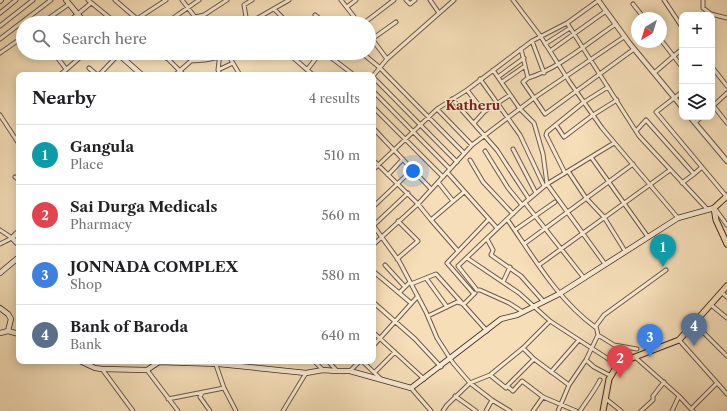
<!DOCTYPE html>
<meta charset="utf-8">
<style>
:root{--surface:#fff;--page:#f6f6f6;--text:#202124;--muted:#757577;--line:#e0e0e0;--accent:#8f2418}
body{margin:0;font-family:"Libre Caslon Text",serif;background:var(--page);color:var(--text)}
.controls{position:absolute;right:12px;top:12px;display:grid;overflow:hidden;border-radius:8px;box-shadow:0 2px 10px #0003}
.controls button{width:36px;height:36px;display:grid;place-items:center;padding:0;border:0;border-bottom:1px solid var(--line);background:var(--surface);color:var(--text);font:20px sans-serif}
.compass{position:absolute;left:631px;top:12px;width:36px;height:36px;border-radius:50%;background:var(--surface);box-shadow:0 2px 10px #0003;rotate:218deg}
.you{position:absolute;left:413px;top:171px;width:14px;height:14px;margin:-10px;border:3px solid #fff;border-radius:50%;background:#1a73e8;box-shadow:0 0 0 6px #1a73e833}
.badge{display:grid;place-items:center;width:26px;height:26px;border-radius:50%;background:var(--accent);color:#fff;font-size:13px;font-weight:700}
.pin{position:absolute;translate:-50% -33px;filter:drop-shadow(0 1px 2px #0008)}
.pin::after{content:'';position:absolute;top:21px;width:14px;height:12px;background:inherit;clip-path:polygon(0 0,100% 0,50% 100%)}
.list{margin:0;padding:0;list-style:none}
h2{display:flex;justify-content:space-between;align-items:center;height:52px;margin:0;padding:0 16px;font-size:17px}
h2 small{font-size:13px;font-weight:400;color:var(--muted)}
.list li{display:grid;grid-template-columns:26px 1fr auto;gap:12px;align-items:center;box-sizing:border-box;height:60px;padding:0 16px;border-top:1px solid var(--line)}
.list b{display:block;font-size:15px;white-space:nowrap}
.list p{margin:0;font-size:13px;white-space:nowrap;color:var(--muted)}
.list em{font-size:13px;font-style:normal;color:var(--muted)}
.icon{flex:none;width:22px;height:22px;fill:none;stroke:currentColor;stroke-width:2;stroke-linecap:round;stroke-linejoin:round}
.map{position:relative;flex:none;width:727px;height:411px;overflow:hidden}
.search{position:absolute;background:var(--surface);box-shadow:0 2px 10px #0003;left:16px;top:16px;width:360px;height:44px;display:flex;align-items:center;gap:10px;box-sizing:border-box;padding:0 14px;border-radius:22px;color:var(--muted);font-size:15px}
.panel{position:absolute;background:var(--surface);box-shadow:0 2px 10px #0003;left:16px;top:72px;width:360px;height:292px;border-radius:8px}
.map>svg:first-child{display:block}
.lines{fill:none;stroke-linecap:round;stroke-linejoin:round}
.minor-casing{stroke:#6e584a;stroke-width:5}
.tertiary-casing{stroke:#6e584a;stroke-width:6}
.secondary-casing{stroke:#412c25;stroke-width:6}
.primary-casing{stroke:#412c25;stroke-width:7}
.minor{stroke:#f8ead1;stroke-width:3}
.tertiary{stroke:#f8ead1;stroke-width:4}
.secondary{stroke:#f8ead1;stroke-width:4.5}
.primary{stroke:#f5deb8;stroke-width:5}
.labels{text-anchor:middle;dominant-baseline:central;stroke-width:3;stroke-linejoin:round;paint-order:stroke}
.quarter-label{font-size:13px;font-weight:bold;fill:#7a1f14;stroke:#f8ead1}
</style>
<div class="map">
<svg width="727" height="411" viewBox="0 0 727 411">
<rect width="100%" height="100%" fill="#f5deb8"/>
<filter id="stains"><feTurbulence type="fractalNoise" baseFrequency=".005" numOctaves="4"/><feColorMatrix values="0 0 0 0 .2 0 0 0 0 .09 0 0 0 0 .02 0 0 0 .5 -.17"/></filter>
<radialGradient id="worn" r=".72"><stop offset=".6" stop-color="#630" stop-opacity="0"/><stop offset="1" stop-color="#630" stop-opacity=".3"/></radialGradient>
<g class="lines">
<!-- minor casing -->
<g class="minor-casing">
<path id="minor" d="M88 0 116 23
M115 0 137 19
M182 0 198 21 196 23
M341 0 359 23
M406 0 410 4 415 0
M430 0 439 13
M513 0 541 37 569 81 602 128 678 218
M664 0 682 27
M703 0V8L711 14 727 18
M633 4 644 18
M347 7 356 0
M274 9 288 23
M0 13 16 0
M315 15 325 23
M195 17 204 15 227 0
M42 23 69 4
M67 23 91 3
M140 23 137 19 166 0
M166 23 199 0
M247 23 244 5 252 0
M249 23 289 0
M364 23 394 0
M567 23 639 136 708 210
M0 26 33 0
M369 35 387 59 454 0
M0 39 51 0
M372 39 396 22
M661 40 682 67
M532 41 544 73
M545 44 570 28
M521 49 528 78 523 82 545 114 634 49
M550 51 606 11
M0 53 23 37
M61 53 57 57 66 69
M156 53 168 59 184 75
M200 53 211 59
M227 53 240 75
M288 53 313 75
M325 53 354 75
M362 53 379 67 464 153
M712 67 727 86
M89 68 97 75
M218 70 233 63
M307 70 320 53
M493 70 520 109 534 123 543 154 547 184 605 264
M654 73 682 49
M60 75 85 53
M99 75 119 54
M175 75 191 61 205 60 220 57
M220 75 218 70 220 53
M373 76 387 59
M373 77 457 162
M498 77 524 58
M528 78C560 68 587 43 616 24
M480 79 520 135 544 186
M502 82 525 66
M467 90 484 112
M373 91 450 169
M682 92 656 112 726 196
M452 99 497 150 529 199
M712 104 727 123
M373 107 443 177
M712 107 727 93
M437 109 472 145
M0 115 19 144
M474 123 484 112 510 95
M695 123 701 117
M556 125 564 137 593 115 617 100
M373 128 431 189
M636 131 646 120 694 174 682 183
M513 149 536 193
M485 151 508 188 522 205
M591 157 648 237
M373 160 418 204 431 220 464 192
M470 160 483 182 513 214
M373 170 437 109 467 90 532 41 567 23 599 0
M568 171 586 198 604 217 625 251
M447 172 497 228
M565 173 546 135 547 132 584 102 608 87
M694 174 702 167
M388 175 403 159
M15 177 19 180
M438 182 453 201
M525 203 584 278
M373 207 413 169
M716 210 727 225
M507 219C534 258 557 299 595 327L604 315 666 270
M431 220 458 251
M373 225 399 261 426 312 437 338 453 363 470 383 492 400 510 411
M373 226 408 193
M0 230 12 238 0 244
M515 230 555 202
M487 239 493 250 491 255 521 276 544 302
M524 244 633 164
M373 245 418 204 472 145 534 98 624 37
M467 258 519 293 550 321 619 366
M397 259 418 241 398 221
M385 265 405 287
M539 265 670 170
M373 271 411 303
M426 278 447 307
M503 282 510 267
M411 284 436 274 487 331
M721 292 727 297
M399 293 410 282
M474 294 447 263 489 219
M373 302 415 339 441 367
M710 304 727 318
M523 312 509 303 480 290H477L458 266 522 205 547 184 614 143
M428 316 457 302 464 304 475 293
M694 323 727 356
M373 332 424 379
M598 335 614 345 637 349
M679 340 727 394
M373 346 418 296
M523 348 534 359 569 385
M635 357 679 396
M586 360 594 367 611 376
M314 361 323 370
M328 361 337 371
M362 361 381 379
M102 369 133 411
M147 370 178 411
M350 371 360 361
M375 372 395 352
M551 372 579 340
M490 375 506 388 507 386 513 391 522 381 543 397 576 411
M507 386 534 359
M224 388 236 411
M411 388 431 411
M202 393 200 397 210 411
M455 396 476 411
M168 399 224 388 216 365
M606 399 621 411
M283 411 306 373
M443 411 447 405 470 383 490 375 523 348 550 321
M486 411 492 400
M533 411 543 397
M558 411 569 385 586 360 598 335 596 326
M580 411C587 400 594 392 600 380
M641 411 653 400V396L664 382
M672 411 679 396 691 409
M693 411 691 409 717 383"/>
</g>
<!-- tertiary casing -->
<g class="tertiary-casing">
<path id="tertiary" d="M598 0 630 44 682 107
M690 117 727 161"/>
</g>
<!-- secondary casing -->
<g class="secondary-casing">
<path id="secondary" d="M66 0 85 23
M0 1 1 0
M117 53 142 75
M19 231 12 238 19 245
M0 273 19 257
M0 308 8 314 11 319 8 331
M0 333 8 331 19 334
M80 361 95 368 102 369 147 370 159 362 219 364 306 373 323 370 337 371H350L411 388 501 319 517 315 559 294 678 218 714 208"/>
</g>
<!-- primary casing -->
<g class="primary-casing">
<path id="primary" d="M727 196 714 208 716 220 727 244
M603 411 609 379 615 369 627 360 679 340 727 286"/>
</g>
<!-- minor -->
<use href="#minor" class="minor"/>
<!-- tertiary -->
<use href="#tertiary" class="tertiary"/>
<!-- secondary -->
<use href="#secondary" class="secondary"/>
<!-- primary -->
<use href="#primary" class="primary"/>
</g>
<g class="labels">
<!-- quarter labels -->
<g class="quarter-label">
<text x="473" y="105">Katheru</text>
</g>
</g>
<rect width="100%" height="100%" filter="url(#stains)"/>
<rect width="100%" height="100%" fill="url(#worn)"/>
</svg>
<div class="controls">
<button>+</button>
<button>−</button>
<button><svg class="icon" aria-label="layers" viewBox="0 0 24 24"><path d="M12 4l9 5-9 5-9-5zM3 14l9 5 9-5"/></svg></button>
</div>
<svg class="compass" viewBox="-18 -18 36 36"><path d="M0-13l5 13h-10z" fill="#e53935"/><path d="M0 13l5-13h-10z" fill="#757577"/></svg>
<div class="you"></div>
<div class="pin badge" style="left:663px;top:267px;background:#0f9aa8">1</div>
<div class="pin badge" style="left:620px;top:378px;background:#e0444e">2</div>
<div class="pin badge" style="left:650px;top:357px;background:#3f7fe0">3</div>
<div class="pin badge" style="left:694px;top:346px;background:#5c6f8a">4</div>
<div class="search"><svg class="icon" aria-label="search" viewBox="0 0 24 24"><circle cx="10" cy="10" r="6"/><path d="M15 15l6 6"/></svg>Search here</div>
<section class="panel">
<h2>Nearby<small>4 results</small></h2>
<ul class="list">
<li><span class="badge" style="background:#0f9aa8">1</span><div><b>Gangula</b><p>Place</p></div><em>510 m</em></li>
<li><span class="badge" style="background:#e0444e">2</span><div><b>Sai Durga Medicals</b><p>Pharmacy</p></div><em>560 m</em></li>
<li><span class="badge" style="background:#3f7fe0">3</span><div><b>JONNADA COMPLEX</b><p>Shop</p></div><em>580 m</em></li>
<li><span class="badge" style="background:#5c6f8a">4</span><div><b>Bank of Baroda</b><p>Bank</p></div><em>640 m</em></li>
</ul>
</section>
</div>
